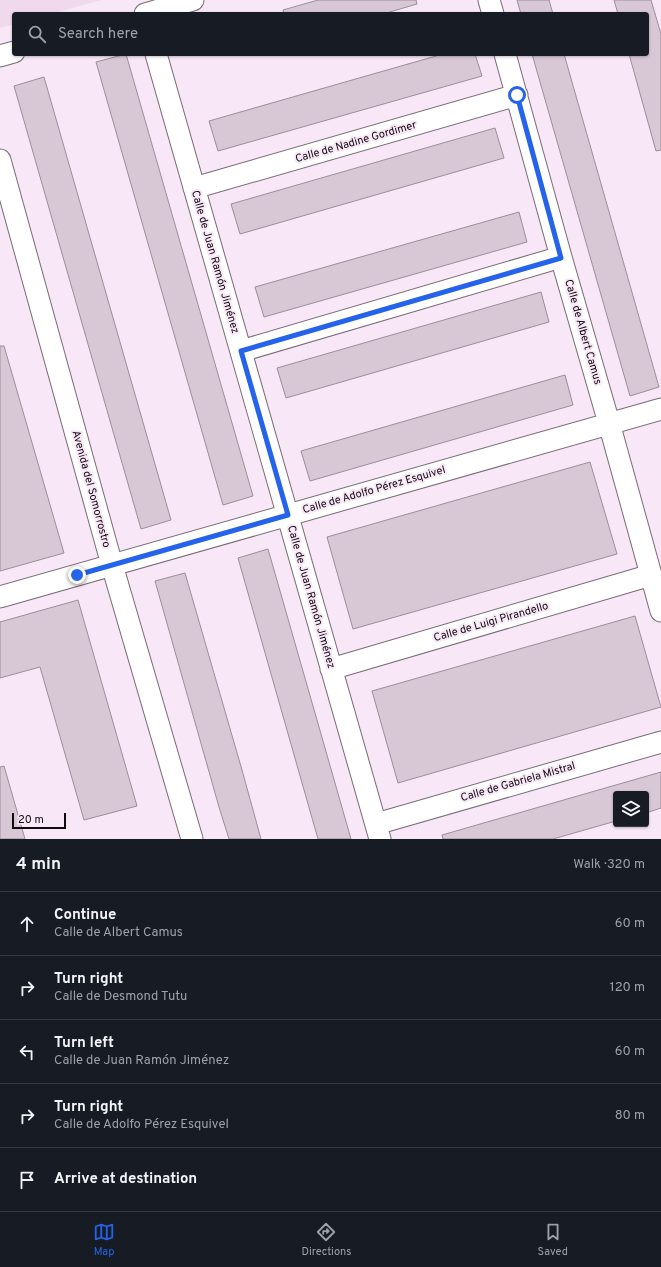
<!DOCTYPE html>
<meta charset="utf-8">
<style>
:root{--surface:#171b24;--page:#20242c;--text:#f1f3f6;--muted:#9ea1a6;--line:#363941;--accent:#2563eb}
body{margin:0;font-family:Overpass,sans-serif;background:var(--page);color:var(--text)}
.controls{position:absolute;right:12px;bottom:12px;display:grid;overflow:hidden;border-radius:4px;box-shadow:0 1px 3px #0004}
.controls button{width:36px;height:36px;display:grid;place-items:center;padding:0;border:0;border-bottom:1px solid var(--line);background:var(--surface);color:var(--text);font:20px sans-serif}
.scale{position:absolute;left:12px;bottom:10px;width:54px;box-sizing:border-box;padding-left:4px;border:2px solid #0f0a0e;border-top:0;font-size:11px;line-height:14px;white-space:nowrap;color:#0f0a0e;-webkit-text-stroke:3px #f8e7f6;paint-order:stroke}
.stop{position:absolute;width:12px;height:12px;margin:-9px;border:3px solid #2563eb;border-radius:50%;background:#fff}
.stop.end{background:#2563eb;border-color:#fff;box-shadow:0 1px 4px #0008}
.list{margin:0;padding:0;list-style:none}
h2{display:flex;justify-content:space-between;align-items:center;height:52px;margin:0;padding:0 16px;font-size:17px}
h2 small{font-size:13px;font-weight:400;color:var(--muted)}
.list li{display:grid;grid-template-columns:26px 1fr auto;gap:12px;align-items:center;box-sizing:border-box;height:64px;padding:0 16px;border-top:1px solid var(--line)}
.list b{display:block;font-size:15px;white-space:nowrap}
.list p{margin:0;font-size:13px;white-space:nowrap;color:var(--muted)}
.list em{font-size:13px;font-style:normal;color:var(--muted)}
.icon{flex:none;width:22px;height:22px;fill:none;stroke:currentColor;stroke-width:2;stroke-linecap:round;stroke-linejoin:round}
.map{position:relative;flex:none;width:661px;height:839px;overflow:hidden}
.search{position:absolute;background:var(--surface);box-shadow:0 1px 3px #0004;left:12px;right:12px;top:12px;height:44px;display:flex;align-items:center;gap:10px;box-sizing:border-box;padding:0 14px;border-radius:4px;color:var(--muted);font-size:15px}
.sheet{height:372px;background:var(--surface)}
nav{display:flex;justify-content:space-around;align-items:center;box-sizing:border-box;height:56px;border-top:1px solid var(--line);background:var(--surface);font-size:11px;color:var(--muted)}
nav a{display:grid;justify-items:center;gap:2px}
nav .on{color:var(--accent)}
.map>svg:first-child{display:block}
.built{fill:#f0d9ed}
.building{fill:#d8c8d6;stroke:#9c8d9a}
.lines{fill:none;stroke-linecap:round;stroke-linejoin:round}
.minor-casing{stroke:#7a6b78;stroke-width:23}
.minor{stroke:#fff;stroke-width:21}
.route{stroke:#2563eb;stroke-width:5}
.labels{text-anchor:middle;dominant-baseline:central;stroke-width:4;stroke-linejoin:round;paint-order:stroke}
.street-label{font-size:11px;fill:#0f0a0e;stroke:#f8e7f6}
</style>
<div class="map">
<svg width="661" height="839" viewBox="0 0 661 839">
<rect width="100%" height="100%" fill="#f8e7f6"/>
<!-- built -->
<path class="built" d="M0 0H101L51 14H14V24L0 28Z"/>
<!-- building -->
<path class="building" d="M318 0H416L417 4 383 14H284L283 10Z
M517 0H549L553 14H521Z
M614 0H651L661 34V150L656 151 629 54H647V14H618Z
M126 54 253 496 223 505 96 62Z
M443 54H475L482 76 218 151 209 121Z
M532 54H564L659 387 630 396Z
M44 77 171 520 141 529 14 86Z
M495 128 504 158 240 234 231 204Z
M519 212 527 242 264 317 255 287Z
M541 292 549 322 286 398 277 368Z
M0 346H4L64 553 0 571Z
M565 375 573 405 310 481 301 451Z
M590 462 617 554 353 629 327 537Z
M268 549 321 734 351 839H318L238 558Z
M185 573 242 770 261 839H229L219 807 155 581Z
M78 600 137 806 84 820 40 667 0 678V622Z
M635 616 661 707 398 783 372 691Z
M4 766 25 839H0V767Z
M661 772V808L646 813V794H616V821L553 839H443L442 835Z"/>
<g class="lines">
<!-- minor casing -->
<g class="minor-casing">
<path id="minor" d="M489 0 493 14
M145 14 193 0
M156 54 380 839
M505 54 561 257 609 423 661 611
M0 56 14 52
M0 160 112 565 192 839
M194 188 517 95
M241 351 561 257
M0 597 661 409
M331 669 651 575
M376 824 661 742"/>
</g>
<!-- minor -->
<use href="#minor" class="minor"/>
</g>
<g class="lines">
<!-- route -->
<path class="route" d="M77 575 288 515 241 351 561 258 517 95"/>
</g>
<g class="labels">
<!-- street labels -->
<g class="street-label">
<text transform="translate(356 142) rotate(-16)">Calle de Nadine Gordimer</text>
<text transform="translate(215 262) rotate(74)">Calle de Juan Ramón Jiménez</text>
<text transform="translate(583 332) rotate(74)">Calle de Albert Camus</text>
<text transform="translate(91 489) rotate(75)">Avenida del Somorrostro</text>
<text transform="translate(374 490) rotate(-16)">Calle de Adolfo Pérez Esquivel</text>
<text transform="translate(311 597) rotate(74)">Calle de Juan Ramón Jiménez</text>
<text transform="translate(491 622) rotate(-16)">Calle de Luigi Pirandello</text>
<text transform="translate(518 782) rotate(-16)">Calle de Gabriela Mistral</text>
</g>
</g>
</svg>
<div class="controls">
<button><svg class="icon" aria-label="layers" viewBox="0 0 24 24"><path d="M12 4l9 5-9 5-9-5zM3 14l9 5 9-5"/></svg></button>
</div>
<div class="scale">20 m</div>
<div class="stop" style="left:517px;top:95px"></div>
<div class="stop end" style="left:77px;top:575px"></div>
<div class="search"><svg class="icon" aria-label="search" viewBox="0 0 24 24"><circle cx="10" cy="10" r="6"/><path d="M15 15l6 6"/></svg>Search here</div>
</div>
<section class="sheet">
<h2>4 min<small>Walk · 320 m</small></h2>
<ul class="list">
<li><svg class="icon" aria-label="ahead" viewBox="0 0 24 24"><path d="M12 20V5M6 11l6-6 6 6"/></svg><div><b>Continue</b><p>Calle de Albert Camus</p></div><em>60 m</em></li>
<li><svg class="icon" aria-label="right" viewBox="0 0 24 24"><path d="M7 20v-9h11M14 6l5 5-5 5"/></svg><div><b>Turn right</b><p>Calle de Desmond Tutu</p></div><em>120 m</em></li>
<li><svg class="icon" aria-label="left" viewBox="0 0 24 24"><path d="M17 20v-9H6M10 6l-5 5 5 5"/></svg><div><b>Turn left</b><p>Calle de Juan Ramón Jiménez</p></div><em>60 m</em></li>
<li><svg class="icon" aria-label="right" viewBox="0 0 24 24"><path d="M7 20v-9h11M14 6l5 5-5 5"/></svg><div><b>Turn right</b><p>Calle de Adolfo Pérez Esquivel</p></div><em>80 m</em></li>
<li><svg class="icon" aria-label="arrive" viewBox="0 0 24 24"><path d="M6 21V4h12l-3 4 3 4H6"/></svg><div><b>Arrive at destination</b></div></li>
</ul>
</section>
<nav>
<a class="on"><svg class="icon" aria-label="map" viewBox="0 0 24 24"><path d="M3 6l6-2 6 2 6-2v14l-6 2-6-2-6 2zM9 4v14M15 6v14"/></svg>Map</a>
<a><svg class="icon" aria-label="directions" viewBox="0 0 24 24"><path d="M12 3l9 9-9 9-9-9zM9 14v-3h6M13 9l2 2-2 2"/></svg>Directions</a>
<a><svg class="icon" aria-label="saved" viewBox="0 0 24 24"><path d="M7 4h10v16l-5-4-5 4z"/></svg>Saved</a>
</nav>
